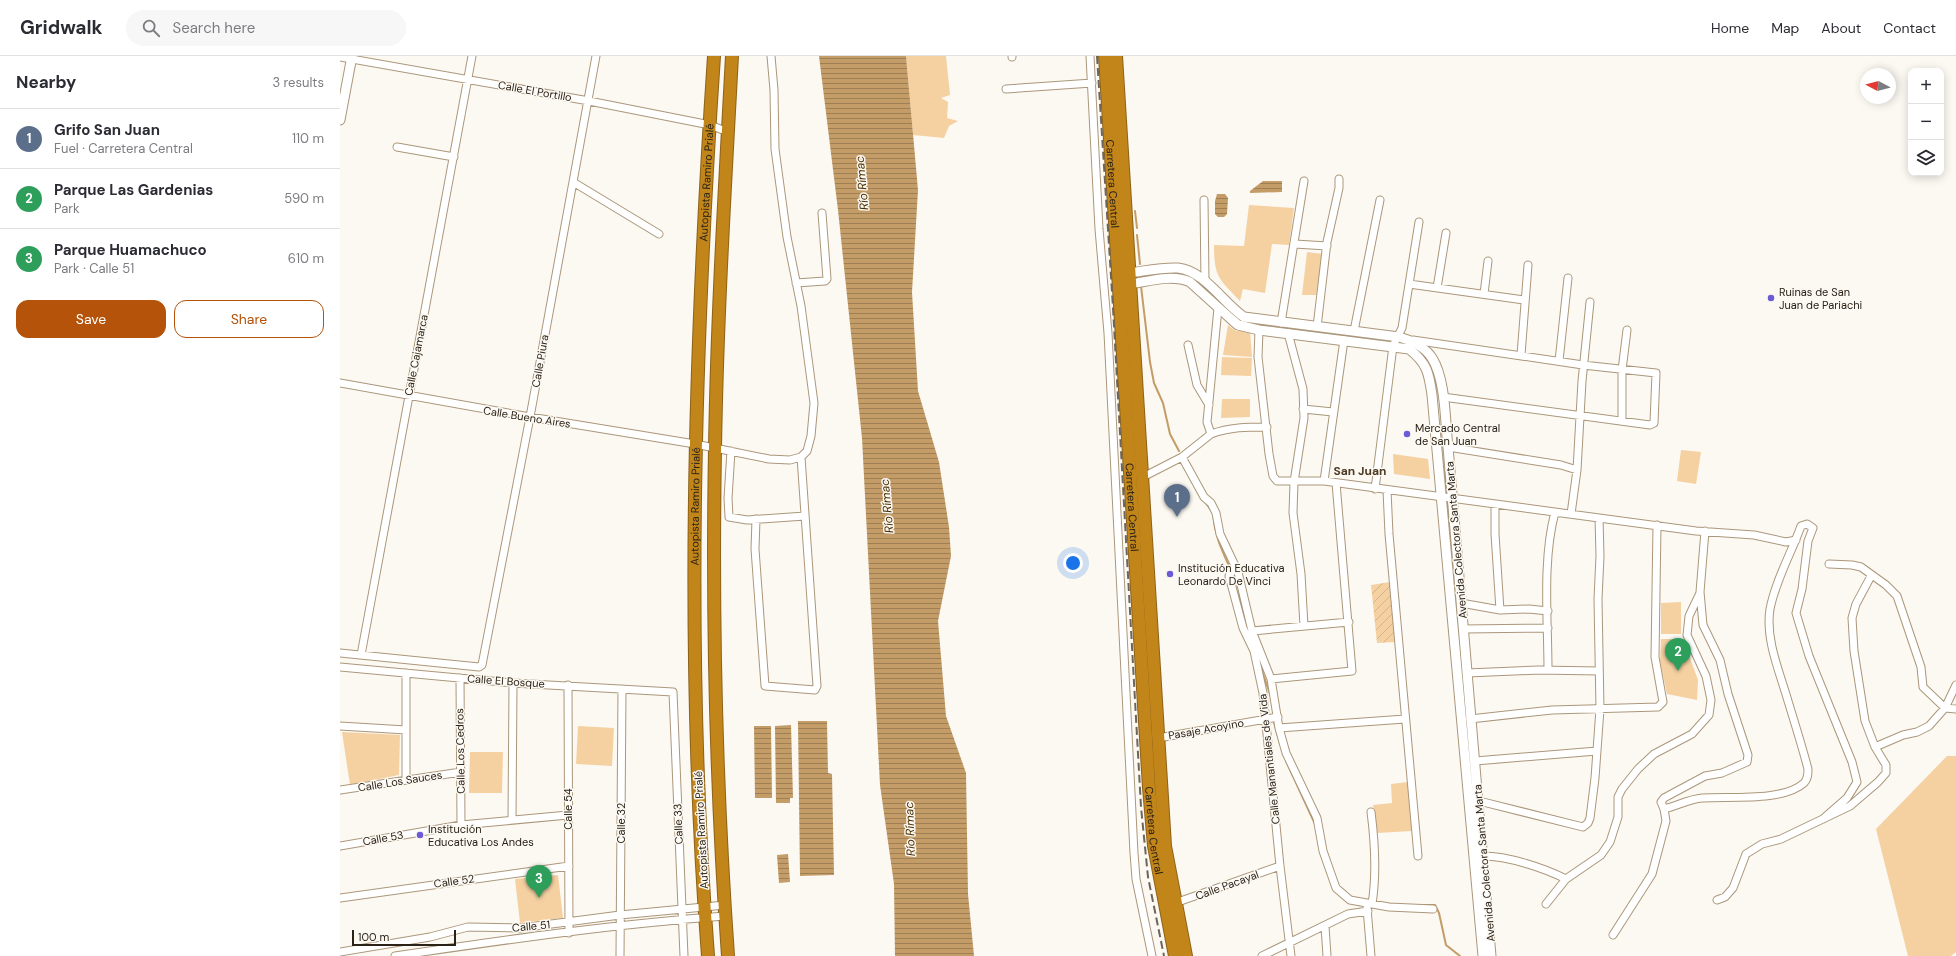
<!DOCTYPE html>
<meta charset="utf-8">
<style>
:root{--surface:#fff;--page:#f7f7f7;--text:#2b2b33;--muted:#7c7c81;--line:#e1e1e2;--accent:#b45309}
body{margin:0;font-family:"DM Sans",sans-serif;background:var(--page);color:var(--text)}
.controls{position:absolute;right:12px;top:12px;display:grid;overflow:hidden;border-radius:8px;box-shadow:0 2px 10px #0003}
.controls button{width:36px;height:36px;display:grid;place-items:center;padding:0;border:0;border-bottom:1px solid var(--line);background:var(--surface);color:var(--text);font:20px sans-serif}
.compass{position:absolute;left:1520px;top:12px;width:36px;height:36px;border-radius:50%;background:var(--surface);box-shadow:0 2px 10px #0003;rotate:277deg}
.scale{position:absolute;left:12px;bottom:10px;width:104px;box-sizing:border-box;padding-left:4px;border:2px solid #2a2217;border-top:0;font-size:11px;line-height:14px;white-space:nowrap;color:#2a2217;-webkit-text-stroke:3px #fcf8f2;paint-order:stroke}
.you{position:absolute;left:733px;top:507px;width:14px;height:14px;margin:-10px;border:3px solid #fff;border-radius:50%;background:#1a73e8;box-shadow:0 0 0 6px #1a73e833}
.badge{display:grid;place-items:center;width:26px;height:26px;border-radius:50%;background:var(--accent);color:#fff;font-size:13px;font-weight:700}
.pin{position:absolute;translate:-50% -33px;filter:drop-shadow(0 1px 2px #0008)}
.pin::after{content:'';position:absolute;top:21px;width:14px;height:12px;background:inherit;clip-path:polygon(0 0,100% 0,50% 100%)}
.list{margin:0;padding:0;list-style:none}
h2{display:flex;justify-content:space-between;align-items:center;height:52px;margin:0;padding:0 16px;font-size:17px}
h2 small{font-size:13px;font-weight:400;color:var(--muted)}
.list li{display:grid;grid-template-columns:26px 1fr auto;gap:12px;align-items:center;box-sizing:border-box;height:60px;padding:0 16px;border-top:1px solid var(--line)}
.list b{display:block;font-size:15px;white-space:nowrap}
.list p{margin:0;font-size:13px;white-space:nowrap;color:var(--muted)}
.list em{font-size:13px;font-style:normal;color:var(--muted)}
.actions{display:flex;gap:8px;padding:12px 16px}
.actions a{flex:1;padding:9px 0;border:1px solid var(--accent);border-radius:12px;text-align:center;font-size:14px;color:var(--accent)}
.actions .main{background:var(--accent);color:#fff}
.icon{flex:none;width:22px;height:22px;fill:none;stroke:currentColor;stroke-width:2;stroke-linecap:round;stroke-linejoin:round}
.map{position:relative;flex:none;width:1616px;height:900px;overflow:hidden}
header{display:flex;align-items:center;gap:24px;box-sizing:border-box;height:56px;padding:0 20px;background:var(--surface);border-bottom:1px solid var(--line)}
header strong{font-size:19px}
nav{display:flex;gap:22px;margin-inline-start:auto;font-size:14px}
.search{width:280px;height:36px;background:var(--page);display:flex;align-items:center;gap:10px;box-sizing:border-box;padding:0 14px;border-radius:22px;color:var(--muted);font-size:15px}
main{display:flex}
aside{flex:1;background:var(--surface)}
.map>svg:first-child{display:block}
.green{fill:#f5d1a2}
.garden{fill:url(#garden-furrows)}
.water{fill:url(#water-rules)}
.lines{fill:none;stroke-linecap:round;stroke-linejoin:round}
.stream{stroke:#c39c67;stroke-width:2}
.street-casing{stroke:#ab977b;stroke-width:9}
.secondary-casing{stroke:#ab977b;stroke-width:11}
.highway-casing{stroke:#8d6219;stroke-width:14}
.street{stroke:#fff;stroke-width:7}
.secondary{stroke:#fff;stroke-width:9}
.highway{stroke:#c2851a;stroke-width:12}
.rail{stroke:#6c655c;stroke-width:2;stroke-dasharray:8 4;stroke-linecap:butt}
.poi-dot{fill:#6b5bd5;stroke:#fcf8f2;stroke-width:1.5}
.labels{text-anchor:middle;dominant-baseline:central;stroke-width:3;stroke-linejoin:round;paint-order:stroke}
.street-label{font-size:11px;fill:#2a2217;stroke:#fcf8f2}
.poi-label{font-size:11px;fill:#2a2217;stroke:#fcf8f2;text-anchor:start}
.water-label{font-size:12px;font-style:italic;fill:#4b3003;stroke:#fcf8f2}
.neighbourhood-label{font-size:12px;font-weight:bold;fill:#4c3a22;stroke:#fcf8f2}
</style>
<header>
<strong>Gridwalk</strong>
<div class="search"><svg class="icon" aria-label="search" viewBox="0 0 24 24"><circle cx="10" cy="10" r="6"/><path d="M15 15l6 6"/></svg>Search here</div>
<nav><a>Home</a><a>Map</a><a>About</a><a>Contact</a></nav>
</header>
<main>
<aside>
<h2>Nearby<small>3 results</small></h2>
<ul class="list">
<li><span class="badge" style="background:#5c6f8a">1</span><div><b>Grifo San Juan</b><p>Fuel · Carretera Central</p></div><em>110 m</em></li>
<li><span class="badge" style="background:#2e9e5b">2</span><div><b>Parque Las Gardenias</b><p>Park</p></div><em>590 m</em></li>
<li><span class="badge" style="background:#2e9e5b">3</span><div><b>Parque Huamachuco</b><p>Park · Calle 51</p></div><em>610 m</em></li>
</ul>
<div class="actions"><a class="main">Save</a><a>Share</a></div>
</aside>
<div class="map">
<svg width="1616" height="900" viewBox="0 0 1616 900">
<defs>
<pattern id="garden-furrows" width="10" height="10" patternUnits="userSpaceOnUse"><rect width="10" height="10" fill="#f5d1a2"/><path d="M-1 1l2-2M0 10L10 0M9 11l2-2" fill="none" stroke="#d2b38b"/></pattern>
<pattern id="water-rules" width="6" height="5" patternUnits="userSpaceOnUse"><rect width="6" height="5" fill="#c39c67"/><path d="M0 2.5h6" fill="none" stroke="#9f7f54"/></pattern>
</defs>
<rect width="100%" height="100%" fill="#fcf8f2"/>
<!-- green -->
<path class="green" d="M566 0H606L610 39 601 42 608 46 607 62 618 65 609 70 604 82 573 79Z
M909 149 954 152 949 189 932 188 925 237 903 233 900 245C879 223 874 221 874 189L904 190Z
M967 196 983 198 976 239H962Z
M888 269 896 275H910L912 301 883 299Z
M882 301 912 302 911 320 881 319Z
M882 343H910V361L881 362Z
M1341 394 1361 396 1356 428 1337 425Z
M1053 398 1088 403 1090 423 1054 418Z
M1341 546V578H1321V547Z
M1321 583H1343L1358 624 1357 644 1327 638 1320 605Z
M238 670 274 672 272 710 236 708Z
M2 676 60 679 59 719 10 729Z
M130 696H163L162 737H129Z
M1607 700H1616V896L1611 900H1568L1536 773Z
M1068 726 1072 775 1037 777 1033 749 1052 747 1051 728Z
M218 819 223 862 180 867 175 823Z"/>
<!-- garden -->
<path class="garden" d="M1050 526 1055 586 1037 587 1031 529Z"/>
<!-- water -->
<path class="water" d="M479 0H566L578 134 572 236 578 335 599 406 609 471 611 500 598 565 606 660 626 717 628 838 634 900H555L554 828 540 729 522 382 498 154Z
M923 125H942V136L910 137V135Z
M877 138H885L888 142 887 158 884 161H878L875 158V145Z
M458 665H487L488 717 492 718 494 819 460 820Z
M451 669 453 742H450V747H436L435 670Z
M414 670H431L432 742H415Z
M448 798 450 826 439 827 437 799Z"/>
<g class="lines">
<!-- stream -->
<path class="stream" d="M795 155 797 172
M797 179 800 208
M801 230 810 306 814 327 823 347 830 378 839 395
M851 423 860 440
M865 446 871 454
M873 458C875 480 881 492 890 512
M894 520 895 529
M920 609 931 641
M933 663 940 687
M946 705 975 768
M1074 849H1095L1099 857 1106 889 1120 900"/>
<!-- street casing -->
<g class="street-casing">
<path id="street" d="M750 0 759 173 768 277 794 797 796 823 812 900
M0 1 249 45 370 69 388 76
M672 1V0
M666 33 752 27
M57 91 114 101
M233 126 319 178
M864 144 865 226
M955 188 987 190
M456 227 485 225 487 223 482 157
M1069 228 1184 244
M1097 232 1106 177
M1144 238 1148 205
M941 267 964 125
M977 271 987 186 999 132V123
M919 274 918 301 929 398 933 420 937 425H984L1356 475 1414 479 1446 486 1456 484
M1014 275 1040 144
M948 277 963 333 964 362 954 426 953 457 961 518 964 570
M1073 284 1243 309 1316 317 1314 367 1310 369 1103 341
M848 289 857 329 869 349
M1181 299 1188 209
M1219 305 1228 222
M0 327 190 361 355 388 429 403 450 404 461 401 467 395 471 380 474 347 461 250 447 181 435 93 434 34 431 0
M963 353 993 356
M1282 364V314L1287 274
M871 378C890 371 907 371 927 371
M1108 391 1221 409 1237 414
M391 395 388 442 389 461 407 464 465 460
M842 401 864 441 871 447 876 457 880 478 898 516 912 575 931 623 939 672 946 697 977 762 983 795 996 832 1010 844 1049 851 1093 853
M801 422 842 401 871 378 867 366 878 252
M984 425 1004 284
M1035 433 1053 290 1062 272 1079 166
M1047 434 1049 478 1078 800
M1155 448V478L1160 554
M1231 458 1237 414 1242 325 1250 246
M416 463 415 493 425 630 475 634 477 630 461 401
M1489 508 1512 509 1521 511 1546 529 1557 540 1581 611 1583 631 1605 652 1616 653
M895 512 889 520 903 572 914 595 923 637 940 810 951 900
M1121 547 1160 554 1189 553 1208 555
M1123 573 1208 572
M912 575 1009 566
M0 597 139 611 142 609 190 361 256 0
M21 599 132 0
M0 611 173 627 333 636 344 900
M1208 614C1208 563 1202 505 1215 456
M66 617V723
M1127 617 1199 614 1259 615
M120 622 121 769
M931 623 1012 615 996 427
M228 629 229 877
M1130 663 1212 654 1318 651 1323 646 1315 601 1317 469
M0 670 66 674
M939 672 1065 663
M818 682 938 661
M1535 691 1563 679 1577 676 1589 670 1605 652 1616 629
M1135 705 1257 695
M0 734 121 716
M1139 745 1243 771 1248 767 1250 762 1255 722 1260 653 1258 543 1260 500 1259 462
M1324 753C1337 750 1349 743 1362 742 1389 740 1443 746 1464 727 1468 723 1468 718 1468 713 1462 690 1455 668 1448 645 1440 617 1425 583 1430 553 1436 523 1451 498 1461 470L1467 468 1473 472 1468 485 1462 533 1456 557 1469 600 1512 706 1517 726 1507 742 1483 763
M1031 756C1035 787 1037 817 1032 848
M172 764 173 627
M0 790 121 769 228 759
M1143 800C1168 800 1204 812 1226 823
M0 842 229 810
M1377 844 1385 841 1393 832 1406 798 1422 788 1441 783 1510 750 1538 726 1546 717V709L1535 691 1525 665 1514 595 1512 562 1516 548 1531 520
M835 847 940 810
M1206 848 1226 823 1261 799 1270 786 1278 761V741L1282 733 1298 713 1314 698 1352 678 1369 659 1371 644 1366 620 1347 579 1349 560 1360 537
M1027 852 1031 900
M985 870 987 900
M1273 879 1312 818 1326 765 1324 753 1321 746 1324 742 1365 720 1382 717 1407 706 1408 699 1388 638 1380 604 1363 569 1360 536 1365 475
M0 896 90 881 128 871 181 872 280 859 385 849
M55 900C164 884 275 868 385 860
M280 900 282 633
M922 900 1008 858 1028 855"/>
</g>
<!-- secondary casing -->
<g class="secondary-casing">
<path id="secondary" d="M0 64 12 0
M789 217C805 215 823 211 838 212 865 215 883 247 904 261L1059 281C1071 284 1085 291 1092 302 1106 324 1105 366 1108 391L1151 900
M790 228C810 225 832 218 850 226L891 263 898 269 919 274 1069 293C1087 307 1089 317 1092 339L1143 900"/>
</g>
<!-- highway casing -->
<g class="highway-casing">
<g id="highway">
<path id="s1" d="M765 0 809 732 814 790 835 900"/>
<path d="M776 0 825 790 846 900"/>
<path id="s2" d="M368 900C345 600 354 300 374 0"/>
<path d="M388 900C376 731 372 562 375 393 377 262 385 131 392 0"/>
</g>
</g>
<!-- street -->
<use href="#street" class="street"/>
<!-- secondary -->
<use href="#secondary" class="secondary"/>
<!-- highway -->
<use href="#highway" class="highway"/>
<!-- rail -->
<path class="rail" d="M757 0 773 252 801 751 808 821 824 900"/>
</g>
<!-- markers -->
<g class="poi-dot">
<circle cx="1431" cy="242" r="4"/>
<circle cx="1067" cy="378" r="4"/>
<circle cx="830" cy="518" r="4"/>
<circle cx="80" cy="779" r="4"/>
</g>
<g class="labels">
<!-- street labels -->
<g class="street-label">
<text transform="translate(195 35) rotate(10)">Calle El Portillo</text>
<text stroke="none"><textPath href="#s2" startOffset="774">Autopista Ramiro Prialé</textPath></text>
<text stroke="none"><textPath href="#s1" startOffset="128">Carretera Central</textPath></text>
<text transform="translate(76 299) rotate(-79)">Calle Cajamarca</text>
<text transform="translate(200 305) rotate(-80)">Calle Piura</text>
<text transform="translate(187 361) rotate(9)">Calle Bueno Aires</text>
<text stroke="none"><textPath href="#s2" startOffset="450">Autopista Ramiro Prialé</textPath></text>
<text stroke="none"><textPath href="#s1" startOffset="452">Carretera Central</textPath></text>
<text transform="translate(1116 484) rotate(-95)">Avenida Colectora Santa Marta</text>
<text transform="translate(166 625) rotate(4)">Calle El Bosque</text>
<text transform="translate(866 673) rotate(-10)">Pasaje Acoyino</text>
<text transform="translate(120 695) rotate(-91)">Calle Los Cedros</text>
<text transform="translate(929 703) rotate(-96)">Calle Manantiales de Vida</text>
<text transform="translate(60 725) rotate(-9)">Calle Los Sauces</text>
<text transform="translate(228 753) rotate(-90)">Calle 54</text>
<text transform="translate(281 767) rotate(-90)">Calle 32</text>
<text transform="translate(338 768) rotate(-92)">Calle 33</text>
<text transform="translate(361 774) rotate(-93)">Autopista Ramiro Prialé</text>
<text stroke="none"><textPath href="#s1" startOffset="776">Carretera Central</textPath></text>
<text transform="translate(43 782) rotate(-10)">Calle 53</text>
<text transform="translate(1144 807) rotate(-95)">Avenida Colectora Santa Marta</text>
<text transform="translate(114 825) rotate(-8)">Calle 52</text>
<text transform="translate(887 829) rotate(-20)">Calle Pacayal</text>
<text transform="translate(191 870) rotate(-5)">Calle 51</text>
</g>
<!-- poi labels -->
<g class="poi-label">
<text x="1439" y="236">Ruinas de San<tspan x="1439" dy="13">Juan de Pariachi</tspan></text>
<text x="1075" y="372">Mercado Central<tspan x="1075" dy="13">de San Juan</tspan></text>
<text x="838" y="512">Institución Educativa<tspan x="838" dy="13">Leonardo De Vinci</tspan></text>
<text x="88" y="773">Institución<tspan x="88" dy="13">Educativa Los Andes</tspan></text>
</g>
<!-- water labels -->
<g class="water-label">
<text transform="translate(522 127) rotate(-95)">Río Rímac</text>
<text transform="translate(547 450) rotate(-95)">Río Rímac</text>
<text transform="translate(570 773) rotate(-92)">Río Rímac</text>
</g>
<!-- neighbourhood labels -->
<g class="neighbourhood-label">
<text x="1020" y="415">San Juan</text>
</g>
</g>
</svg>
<div class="controls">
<button>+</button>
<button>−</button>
<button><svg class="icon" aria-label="layers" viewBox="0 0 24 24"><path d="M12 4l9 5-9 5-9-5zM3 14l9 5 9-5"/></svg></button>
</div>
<svg class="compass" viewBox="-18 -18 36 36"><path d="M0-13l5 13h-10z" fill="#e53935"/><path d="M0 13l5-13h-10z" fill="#7c7c81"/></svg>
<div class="scale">100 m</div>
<div class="you"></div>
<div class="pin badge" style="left:837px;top:461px;background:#5c6f8a">1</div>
<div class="pin badge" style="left:1338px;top:615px;background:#2e9e5b">2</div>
<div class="pin badge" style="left:199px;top:842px;background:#2e9e5b">3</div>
</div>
</main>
